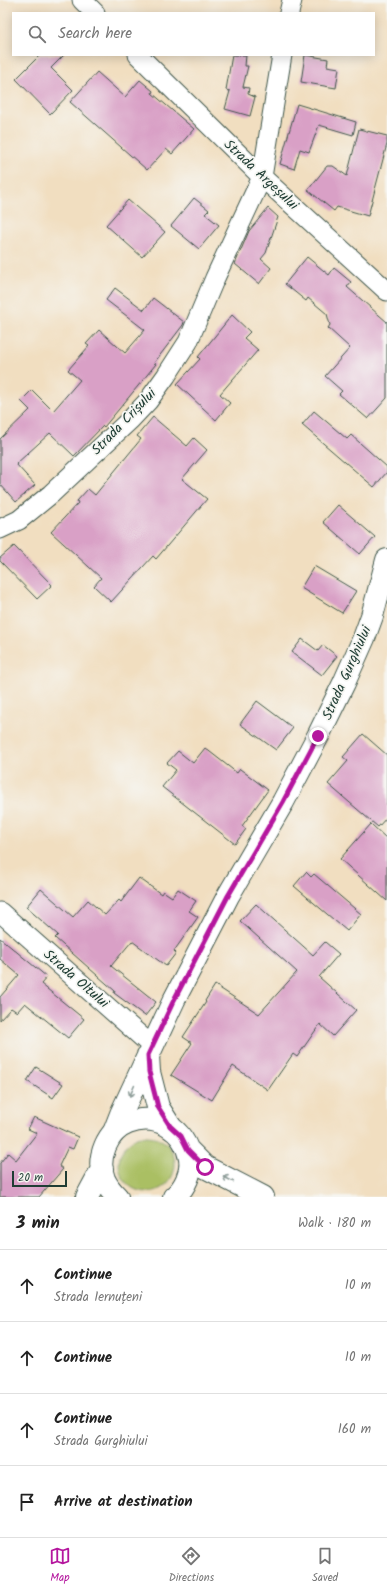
<!DOCTYPE html>
<meta charset="utf-8">
<style>
:root{--surface:#fff;--page:#f2f2f2;--text:#222;--muted:#767676;--line:#e0e0e0;--accent:#b5179e}
body{margin:0;font-family:Kalam,sans-serif;background:var(--page);color:var(--text)}
.scale{position:absolute;left:12px;bottom:10px;width:55px;box-sizing:border-box;padding-left:4px;border:2px solid #1f3d34;border-top:0;font-size:11px;line-height:14px;white-space:nowrap;color:#1f3d34;-webkit-text-stroke:3px #f6f6f2;paint-order:stroke}
.stop{position:absolute;width:12px;height:12px;margin:-9px;border:3px solid #b5179e;border-radius:50%;background:#fff}
.stop.end{background:#b5179e;border-color:#fff;box-shadow:0 1px 4px #0008}
.list{margin:0;padding:0;list-style:none}
h2{display:flex;justify-content:space-between;align-items:center;height:52px;margin:0;padding:0 16px;font-size:17px}
h2 small{font-size:13px;font-weight:400;color:var(--muted)}
.list li{display:grid;grid-template-columns:26px 1fr auto;gap:12px;align-items:center;box-sizing:border-box;height:72px;padding:0 16px;border-top:1px solid var(--line)}
.list b{display:block;font-size:15px;white-space:nowrap}
.list p{margin:0;font-size:13px;white-space:nowrap;color:var(--muted)}
.list em{font-size:13px;font-style:normal;color:var(--muted)}
.icon{flex:none;width:22px;height:22px;fill:none;stroke:currentColor;stroke-width:2;stroke-linecap:round;stroke-linejoin:round}
.map{position:relative;flex:none;width:387px;height:1197px;overflow:hidden}
.search{position:absolute;background:var(--surface);box-shadow:0 2px 10px #0003;left:12px;right:12px;top:12px;height:44px;display:flex;align-items:center;gap:10px;box-sizing:border-box;padding:0 14px;border-radius:0px;color:var(--muted);font-size:15px}
.sheet{height:340px;background:var(--surface)}
nav{display:flex;justify-content:space-around;align-items:center;box-sizing:border-box;height:56px;border-top:1px solid var(--line);background:var(--surface);font-size:11px;color:var(--muted)}
nav a{display:grid;justify-items:center;gap:2px}
nav .on{color:var(--accent)}
.map>svg:first-child{display:block}
.green{fill:#aabf64;stroke:#647e4c}
.building{fill:#d9a0c6}
.lines{fill:none;stroke-linecap:round;stroke-linejoin:round}
.street-casing{stroke:#3e5549;stroke-width:21}
.secondary-casing{stroke:#3e5549;stroke-width:24}
.primary-casing{stroke:#3e5549;stroke-width:24}
.street{stroke:#fff;stroke-width:19}
.secondary{stroke:#fff;stroke-width:22}
.primary{stroke:#fff;stroke-width:22}
.oneway{stroke:#8f9e9a}
.route{stroke:#b5179e;stroke-width:5}
.labels{text-anchor:middle;dominant-baseline:central;stroke-width:3.5;stroke-linejoin:round;paint-order:stroke}
.street-label{font-size:14px;fill:#1f3d34;stroke:#f6f6f2}
</style>
<div class="map">
<svg width="387" height="1197" viewBox="0 0 387 1197">
<rect width="100%" height="100%" fill="#f6f6f2"/>
<filter id="ink" filterUnits="userSpaceOnUse"><feTurbulence type="fractalNoise" baseFrequency=".025" numOctaves="2"/><feDisplacementMap in="SourceGraphic" scale="8" xChannelSelector="R" yChannelSelector="G"/><feConvolveMatrix kernelMatrix="1 2 1 2 8 2 1 2 1" color-interpolation-filters="sRGB"/></filter>
<filter id="wash" filterUnits="userSpaceOnUse"><feTurbulence type="fractalNoise" baseFrequency=".012" numOctaves="4" result="noise"/><feDisplacementMap in="SourceGraphic" scale="16" xChannelSelector="R" yChannelSelector="G"/><feGaussianBlur stdDeviation="0.9" result="paint"/><feColorMatrix in="noise" values="0 0 0 0 0 0 0 0 0 0 0 0 0 0 0 0 0 1.4 0 .05"/><feComposite in="paint" operator="in"/></filter>
<g filter="url(#wash)">
<rect width="100%" height="100%" fill="#f1dec0"/>
<!-- green -->
<path class="green" d="M119 1164a28 28 0 1 1 56 0a28 28 0 1 1-56 0Z"/>
<g id="blocks">
<!-- building -->
<path class="building" d="M40 55H64L51 68 73 90 50 114 16 79Z
M232 55H246L245 66H248L243 87 249 88 248 94 255 97 250 116 225 109 230 91 226 90Z
M305 55 328 59 327 66 339 68 336 88 301 82Z
M97 72 125 97 140 80 153 91 152 93 194 129 172 154 166 149 147 170 70 102Z
M297 104 356 122 353 135 319 125 309 152 300 149 294 169 280 164Z
M359 129 387 136V144L368 216 337 207 334 211 308 190 327 166H333L347 176Z
M194 198 209 210 205 214 219 225 199 249 171 226Z
M128 200 165 232 142 257 106 225Z
M268 208 278 217 266 253 261 259 271 268 259 284 235 264 249 231Z
M307 257 329 275 334 268 351 282 347 287 387 322V398L368 419 339 394 342 391 325 376 350 348 328 328 330 325 327 314 308 298 306 301 285 284Z
M115 288 144 310 153 298 184 322 183 325 154 363 156 364 129 397 104 427 103 426 74 456 50 433 16 464 35 485 16 502 0 484V439L30 410 21 401 32 390 53 411 80 380 68 370 89 346 86 344 99 330 125 353 145 330 106 300Z
M232 315 250 332 244 338 258 350 220 394 230 403 216 420 177 384 200 359 198 357Z
M314 411 347 439 351 435 387 467V472L374 487 302 425Z
M153 417 187 446 194 438 207 450 182 479 207 499 156 559 153 556 111 602 94 586 101 578 51 532 78 503 77 501 88 489 95 495 141 439 137 436Z
M338 505 375 537 360 554 323 522Z
M14 546 52 585 37 599 0 561V558Z
M314 566 356 591 342 613 301 588Z
M302 639 318 651 323 645 337 656 322 675 292 652Z
M257 701 293 728 276 750 240 724Z
M363 734 387 755V817L378 827 328 784 348 761 343 757Z
M205 748 237 773 240 769 268 790 242 826 246 829 235 844 162 787 176 770 167 763 178 751 193 763Z
M371 824 387 839V901L340 859Z
M306 872 311 877 314 874 361 914 347 931 294 886Z
M139 878 161 894 163 891 172 897 178 889 196 901 189 911 198 917 174 951 176 953 166 966 132 941 111 966 156 1002 145 1016 114 993 115 991 55 938 58 935 26 907 41 889 73 917 88 900 105 915 119 900 121 902Z
M256 904 313 955 325 942 339 954 319 977 356 1010 333 1036 320 1024 297 1057 293 1054 268 1090 233 1066 212 1100 171 1075 192 1043 183 1037 206 1002 205 1001 215 985 259 1014 297 972 240 921Z
M0 938 47 977 41 984 84 1019 68 1038 25 1003 17 1012 11 1008 0 1020V997L19 975 0 959Z
M36 1067 63 1084 53 1098 27 1081Z
M34 1117 78 1137 73 1149 68 1147 59 1166 63 1169 39 1197H0V1163L8 1153 16 1160 37 1133 28 1129Z"/>
</g>
</g>
<g filter="url(#ink)">
<use href="#blocks" fill-opacity="0" stroke="#3e5549" stroke-width="1"/>
<g class="lines">
<!-- street casing -->
<g class="street-casing">
<path id="street" d="M82 0 95 13
M289 13 292 0
M138 55 262 177 387 291
M0 529 19 520 51 494 131 419 148 401 166 376 188 342 215 278 262 177 282 55
M0 912 152 1046"/>
</g>
<!-- secondary casing -->
<g class="secondary-casing">
<path id="secondary" d="M148 1055 149 1072 158 1107 170 1126
M114 1132 121 1114 174 1000 228 896 283 802 318 736 344 683 364 638 372 616 387 560"/>
</g>
<!-- primary casing -->
<g class="primary-casing">
<path id="primary" d="M188 1150 205 1167 263 1197
M87 1197 102 1169
M117 1197C112 1192 107 1186 104 1179 96 1158 107 1131 128 1123 156 1112 185 1129 190 1159 192 1172 185 1188 174 1197"/>
</g>
<!-- street -->
<use href="#street" class="street"/>
<!-- secondary -->
<use href="#secondary" class="secondary"/>
<!-- primary -->
<use href="#primary" class="primary"/>
</g>
<!-- one-way arrows -->
<defs><path id="oneway-shaft" d="M-6 0H5M1.5-3L5.5 0L1.5 3" fill="none" stroke-width="1.6" stroke-linecap="round" stroke-linejoin="round"/></defs>
<g class="oneway">
<use href="#oneway-shaft" transform="translate(132 1091) rotate(114)"/>
<use href="#oneway-shaft" transform="translate(228 1179) rotate(-153)"/>
</g>
</g>
<g class="lines" filter="url(#ink)">
<!-- route -->
<path class="route" d="M205 1167 188 1150 181 1136 170 1126 158 1107 149 1072 148 1055 174 1000 228 896 283 802 318 736"/>
</g>
<g class="labels">
<!-- street labels -->
<g class="street-label">
<text transform="translate(261 175) rotate(43)">Strada Argeșului</text>
<text transform="translate(124 422) rotate(-46)">Strada Crișului</text>
<text transform="translate(347 673) rotate(-66)">Strada Gurghiului</text>
<text transform="translate(76 979) rotate(41)">Strada Oltului</text>
</g>
</g>
</svg>
<div class="scale">20 m</div>
<div class="stop" style="left:205px;top:1167px"></div>
<div class="stop end" style="left:318px;top:736px"></div>
<div class="search"><svg class="icon" aria-label="search" viewBox="0 0 24 24"><circle cx="10" cy="10" r="6"/><path d="M15 15l6 6"/></svg>Search here</div>
</div>
<section class="sheet">
<h2>3 min<small>Walk · 180 m</small></h2>
<ul class="list">
<li><svg class="icon" aria-label="ahead" viewBox="0 0 24 24"><path d="M12 20V5M6 11l6-6 6 6"/></svg><div><b>Continue</b><p>Strada Iernuțeni</p></div><em>10 m</em></li>
<li><svg class="icon" aria-label="ahead" viewBox="0 0 24 24"><path d="M12 20V5M6 11l6-6 6 6"/></svg><div><b>Continue</b></div><em>10 m</em></li>
<li><svg class="icon" aria-label="ahead" viewBox="0 0 24 24"><path d="M12 20V5M6 11l6-6 6 6"/></svg><div><b>Continue</b><p>Strada Gurghiului</p></div><em>160 m</em></li>
<li><svg class="icon" aria-label="arrive" viewBox="0 0 24 24"><path d="M6 21V4h12l-3 4 3 4H6"/></svg><div><b>Arrive at destination</b></div></li>
</ul>
</section>
<nav>
<a class="on"><svg class="icon" aria-label="map" viewBox="0 0 24 24"><path d="M3 6l6-2 6 2 6-2v14l-6 2-6-2-6 2zM9 4v14M15 6v14"/></svg>Map</a>
<a><svg class="icon" aria-label="directions" viewBox="0 0 24 24"><path d="M12 3l9 9-9 9-9-9zM9 14v-3h6M13 9l2 2-2 2"/></svg>Directions</a>
<a><svg class="icon" aria-label="saved" viewBox="0 0 24 24"><path d="M7 4h10v16l-5-4-5 4z"/></svg>Saved</a>
</nav>
